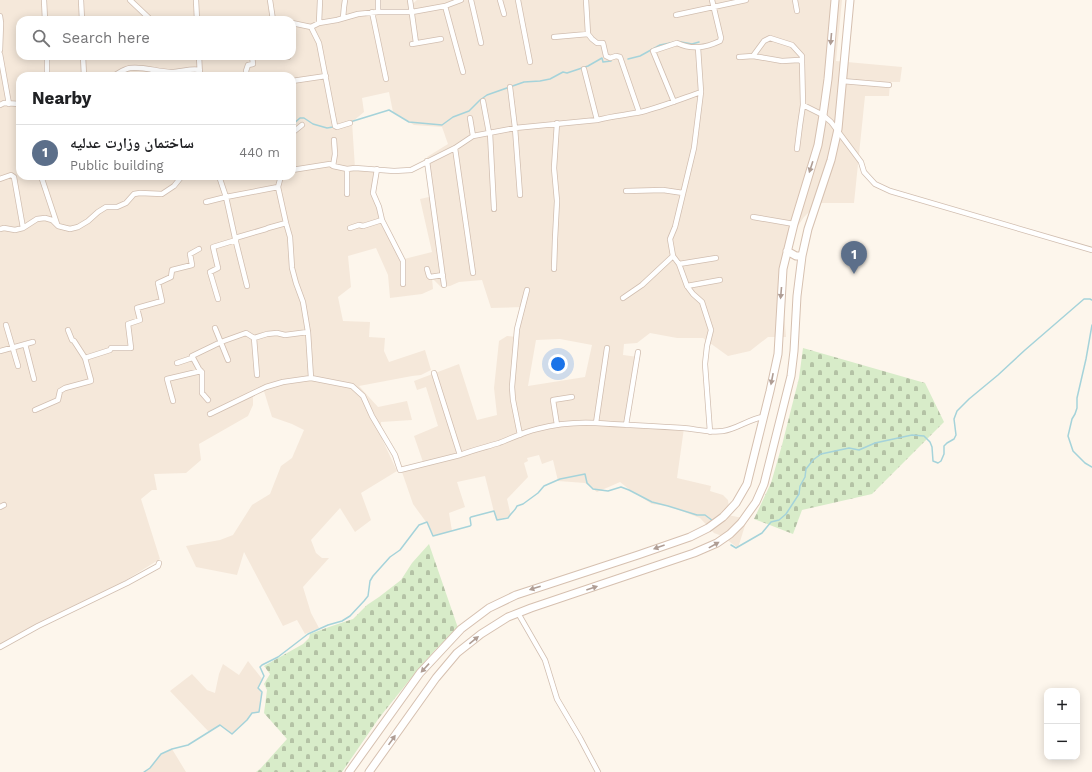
<!DOCTYPE html>
<meta charset="utf-8">
<style>
:root{--surface:#fff;--page:#f2f2f2;--text:#202124;--muted:#757577;--line:#e0e0e0;--accent:#e76f51}
body{margin:0;font-family:"Work Sans","Noto Naskh Arabic",sans-serif;background:var(--page);color:var(--text)}
.controls{position:absolute;right:12px;bottom:12px;display:grid;overflow:hidden;border-radius:8px;box-shadow:0 2px 10px #0003}
.controls button{width:36px;height:36px;display:grid;place-items:center;padding:0;border:0;border-bottom:1px solid var(--line);background:var(--surface);color:var(--text);font:20px sans-serif}
.you{position:absolute;left:558px;top:364px;width:14px;height:14px;margin:-10px;border:3px solid #fff;border-radius:50%;background:#1a73e8;box-shadow:0 0 0 6px #1a73e833}
.badge{display:grid;place-items:center;width:26px;height:26px;border-radius:50%;background:var(--accent);color:#fff;font-size:13px;font-weight:700}
.pin{position:absolute;translate:-50% -33px;filter:drop-shadow(0 1px 2px #0008)}
.pin::after{content:'';position:absolute;top:21px;width:14px;height:12px;background:inherit;clip-path:polygon(0 0,100% 0,50% 100%)}
.list{margin:0;padding:0;list-style:none}
h2{display:flex;justify-content:space-between;align-items:center;height:52px;margin:0;padding:0 16px;font-size:17px}
h2 small{font-size:13px;font-weight:400;color:var(--muted)}
.list li{display:grid;grid-template-columns:26px 1fr auto;gap:12px;align-items:center;box-sizing:border-box;height:56px;padding:0 16px;border-top:1px solid var(--line)}
.list b{display:block;font-size:15px;white-space:nowrap}
.list p{margin:0;font-size:13px;white-space:nowrap;color:var(--muted)}
.list em{font-size:13px;font-style:normal;color:var(--muted)}
.icon{flex:none;width:22px;height:22px;fill:none;stroke:currentColor;stroke-width:2;stroke-linecap:round;stroke-linejoin:round}
.map{position:relative;flex:none;width:1092px;height:772px;overflow:hidden}
.search{position:absolute;background:var(--surface);box-shadow:0 2px 10px #0003;left:16px;top:16px;width:280px;height:44px;display:flex;align-items:center;gap:10px;box-sizing:border-box;padding:0 14px;border-radius:12px;color:var(--muted);font-size:15px}
.panel{position:absolute;background:var(--surface);box-shadow:0 2px 10px #0003;left:16px;top:72px;width:280px;height:108px;border-radius:12px}
.map>svg:first-child{display:block}
.residential{fill:#f5e8da;fill-rule:evenodd}
.cemetery{fill:url(#cemetery-stones)}
.lines{fill:none;stroke-linecap:round;stroke-linejoin:round}
.stream{stroke:#a5d3da;stroke-width:1.5}
.street-casing{stroke:#d1beb0;stroke-width:6}
.secondary-casing{stroke:#d6c0b0;stroke-width:9}
.street{stroke:#fff;stroke-width:4.5}
.secondary{stroke:#fff;stroke-width:7}
.oneway{fill:#af9d94}
</style>
<div class="map">
<svg width="1092" height="772" viewBox="0 0 1092 772">
<defs>
<pattern id="cemetery-stones" width="16" height="16" patternUnits="userSpaceOnUse"><rect width="16" height="16" fill="#d8ecc9"/><path d="M2 7V4a2 2 0 0 1 4 0v3zM10 15v-3a2 2 0 0 1 4 0v3z" fill="#b4c2a5"/></pattern>
</defs>
<rect width="100%" height="100%" fill="#fdf6ec"/>
<!-- residential -->
<path class="residential" d="M0 0H411V5L417 0H842L836 61 902 67 900 82H890L889 96H865L854 203H818L804 217 789 239 780 263 786 337H768L750 351 728 356 703 338H677L650 333 637 343 624 344 623 355 638 357 627 425 684 428 677 478 711 486 710 491 723 495 728 500 729 507 728 515 747 519 738 548 722 536 714 533 700 518 669 506 652 504 630 490 620 482 611 486 597 492 585 483 558 481 553 460 542 464 539 455 527 458 528 461 524 463 528 477 507 499 511 516 496 520 485 476 457 482 465 507 449 513 452 531 433 536 427 522H426L413 504 402 472 423 462 414 436 438 426 426 387 417 390 414 381 459 364 477 420 497 415 494 388 499 341 507 336 516 337 522 307 491 308 482 280 459 282 450 286 441 287 432 278 433 289 422 294 390 298 388 275 376 248 348 256 351 287 338 297 343 321 370 322 369 337 385 338 384 351 389 362 425 350 431 370 421 375 412 376 359 386 378 407 407 401 412 420 381 422 382 439 397 471 361 493 371 520 355 532 340 508 311 540 316 553 322 558H329L303 587 311 613 319 628 305 634 297 620 283 626 244 552 237 575 196 567 186 546 220 540 233 535 252 505 270 494 281 466 292 458 304 430 292 424 272 417 263 388 253 394V405L248 416 199 444 201 460 186 473 154 474 157 490H152L141 499 160 559 110 590 100 593 89 601 0 647ZM20 20H292V56H20ZM20 76H292V176H20ZM389 92 393 112 414 125 442 127 448 144 427 157 433 196 420 199 432 252 404 259 385 221 374 190 377 169 355 168 352 122 364 112 362 98ZM560 339 592 345 585 377 528 386 536 340Z
M248 661 263 680 258 688 262 692 259 712 252 713 247 720 232 734 220 725 209 732 170 691 192 674 207 690 215 693 219 674 223 664 239 675Z
M172 749 186 772H144L150 768 161 754Z"/>
<!-- cemetery -->
<path class="cemetery" d="M803 348 925 383 944 422 872 494 802 510 793 534 754 519 771 483 782 445 799 378Z
M429 544 458 628 436 649 420 667 379 718 342 772H256L261 768 287 739 264 713 267 690 264 684 270 674 264 666 303 644 309 638 310 634 329 627 353 619 367 605 379 597 401 580 412 563Z"/>
<g class="lines">
<!-- stream -->
<path class="stream" d="M681 42 692 44 699 42
M628 59 640 56 660 45 675 42
M350 122 389 110 409 122 442 125 453 117 469 111 480 100 487 95 524 82 540 81 550 79 563 72 567 73 588 66 602 58 603 62 611 61
M292 125 300 118H304L313 124 327 128 333 127
M1092 325 1086 359 1077 398V408L1075 414 1072 419 1068 436 1073 451 1085 463 1092 467
M731 545 736 548 762 533 771 522 779 520 786 514 799 494 800 486 805 477 806 469 813 460 821 454 849 448 859 450 875 443 912 435 924 436 930 442 932 447 933 461 938 463 941 461 944 454V446L947 443 954 439 956 435 954 419 957 411 969 399 998 375 1025 350 1084 299H1090L1092 300
M144 772 150 768 161 754 172 749 188 745 220 725 232 734 247 720 252 713 259 712 262 692 258 688 264 676 260 667 262 665 278 657 308 634 328 625 342 621 350 616 364 601 368 596 370 581 373 576 390 557 400 550 419 525 427 522 433 536 470 526 471 525 470 518 471 517 494 511 497 520 508 518C511 513 515 511 517 506L523 504 538 493 544 486 560 479 585 474 587 483 593 489 608 491 621 487 629 490 652 502 668 506 697 515H705L713 521"/>
<!-- street casing -->
<g class="street-casing">
<path id="street" d="M44 0 45 20
M81 0 82 20
M130 0 151 20
M196 0 197 20
M270 0 273 20
M378 0V12
M410 0 416 43
M471 0 481 43
M500 0 504 14
M518 0 530 62
M586 0 588 34 592 39 597 43H603L606 56 610 58 616 56 620 57 639 112
M795 0 797 11
M445 6 463 72
M372 12 386 79
M676 15 746 0
M0 16 1 23 0 50
M343 18 344 7 345 0
M292 23 311 27 319 23 337 20 358 14 378 12H412L445 6 461 0
M319 23 320 0
M311 27 319 43 335 126 337 127 350 123
M554 37 588 34
M412 44 441 39
M698 48 701 92 694 148 675 227 670 239 673 256 679 264 687 286 693 294 702 302 711 330 707 346 705 364 710 432
M0 54 9 104
M47 56V76
M83 56 84 76
M199 56 200 76
M288 56V57
M753 56 764 41 770 38 792 45 802 56V62
M739 57 753 56 782 61 799 60 802 62 803 105 823 115 831 122 861 162 864 172 875 184 890 191 1092 250
M584 69 597 120
M113 76C119 73 124 69 130 68 143 66 158 72 171 72 181 72 191 68 200 70
M152 76 153 70
M247 76 246 71 248 65 253 64 252 56
M292 81 326 76
M842 81 889 85
M510 87 515 128 520 195
M483 101 489 133
M674 102 653 51 677 43C692 50 705 48 720 41L721 38 712 0
M0 105 4 103 20 104
M470 118 473 136
M292 133 302 125
M490 133 494 209
M455 148 473 273
M797 149 800 125 803 105
M427 161 444 285
M333 166 335 154 334 140
M347 169V194
M377 169 373 193 379 207 382 220 403 261V284
M292 170 330 164 333 166 347 169 355 168 394 171 411 170 455 148 473 136 515 128 597 120C612 116 626 115 641 112 661 107 681 99 701 92
M41 176 57 224
M219 176 226 197 235 238 247 286
M281 176 278 187 286 223 290 237 292 268 296 283 303 302 308 332 311 378
M0 179 11 175 14 177 23 228
M626 191 663 190 683 193
M206 202 226 197 278 187
M753 217 794 224
M350 228 359 225 363 226 382 220
M0 229 4 228 15 230 23 228 37 219 45 218 52 220 58 226 70 229 78 227 88 221 98 212 106 207H117L126 203 134 194 140 193 162 194 174 186 182 176
M235 238 266 229 268 228 286 223
M679 264 716 258
M427 269 429 276 430 277 443 275
M554 269 555 239 557 201 554 168 557 123
M687 286 720 280
M623 298 642 285 673 256
M218 299 210 272 218 268 213 247 236 240
M6 325 18 366
M215 328 228 360
M254 338 267 334 277 333 285 335 308 332
M254 338 257 375
M25 344 34 379
M0 351 33 342
M192 356 199 369 202 372V393L208 400
M85 358 110 350 111 348H131L128 324 140 320 137 308 162 301 158 283 171 277 172 270 192 265 190 254 199 249
M177 363 192 358V356L221 342 246 333 254 338
M434 373 460 455
M173 401 167 379 201 371
M35 410 58 400 60 391 65 388 91 381V380L85 358 74 341 72 340 68 330
M210 414 266 387 283 382 311 378 352 386 363 396 372 416 395 455 400 470 460 455C473 450 486 447 499 443 512 438 524 432 537 429 556 424 577 422 596 423 625 425 654 426 683 428 696 429 709 433 723 431 737 429 749 419 763 417
M596 423 607 348
M557 425 553 400 572 397
M626 425 638 352
M520 435 513 400 512 387 517 329 527 290
M0 507 4 505
M518 613 545 660 557 699 580 738 598 772
M0 647 38 626 127 583 158 566 159 563"/>
</g>
<!-- secondary casing -->
<g class="secondary-casing">
<path id="secondary" d="M787 251 796 256H802
M349 772 420 673 461 629 489 608 516 595 638 555 690 537 708 528 723 517 736 503 747 484 770 391 778 354 783 269 794 224 818 145 823 115 828 79 835 0
M369 772 436 678 457 653 481 634 508 617 531 608 694 553 717 543 730 534 741 523 756 502 764 484 791 376 794 351 797 296 802 256 808 229 831 160 838 129 850 0"/>
</g>
<!-- street -->
<use href="#street" class="street"/>
<!-- secondary -->
<use href="#secondary" class="secondary"/>
</g>
<!-- one-way arrows -->
<defs><path id="oneway-solid" d="M-6-.8H1V-3.2L6.5 0L1 3.2V.8H-6Z"/></defs>
<g class="oneway">
<use href="#oneway-solid" transform="translate(831 39) rotate(95)"/>
<use href="#oneway-solid" transform="translate(811 167) rotate(108)"/>
<use href="#oneway-solid" transform="translate(781 293) rotate(95)"/>
<use href="#oneway-solid" transform="translate(772 379) rotate(101)"/>
<use href="#oneway-solid" transform="translate(714 545) rotate(-29)"/>
<use href="#oneway-solid" transform="translate(659 547) rotate(160)"/>
<use href="#oneway-solid" transform="translate(535 588) rotate(162)"/>
<use href="#oneway-solid" transform="translate(592 588) rotate(-19)"/>
<use href="#oneway-solid" transform="translate(474 640) rotate(-39)"/>
<use href="#oneway-solid" transform="translate(425 668) rotate(133)"/>
<use href="#oneway-solid" transform="translate(392 740) rotate(-55)"/>
</g>
</svg>
<div class="controls">
<button>+</button>
<button>−</button>
</div>
<div class="you"></div>
<div class="pin badge" style="left:854px;top:274px;background:#5c6f8a">1</div>
<div class="search"><svg class="icon" aria-label="search" viewBox="0 0 24 24"><circle cx="10" cy="10" r="6"/><path d="M15 15l6 6"/></svg>Search here</div>
<section class="panel">
<h2>Nearby<small></small></h2>
<ul class="list">
<li><span class="badge" style="background:#5c6f8a">1</span><div><b>ساختمان وزارت عدلیه</b><p>Public building</p></div><em>440 m</em></li>
</ul>
</section>
</div>
